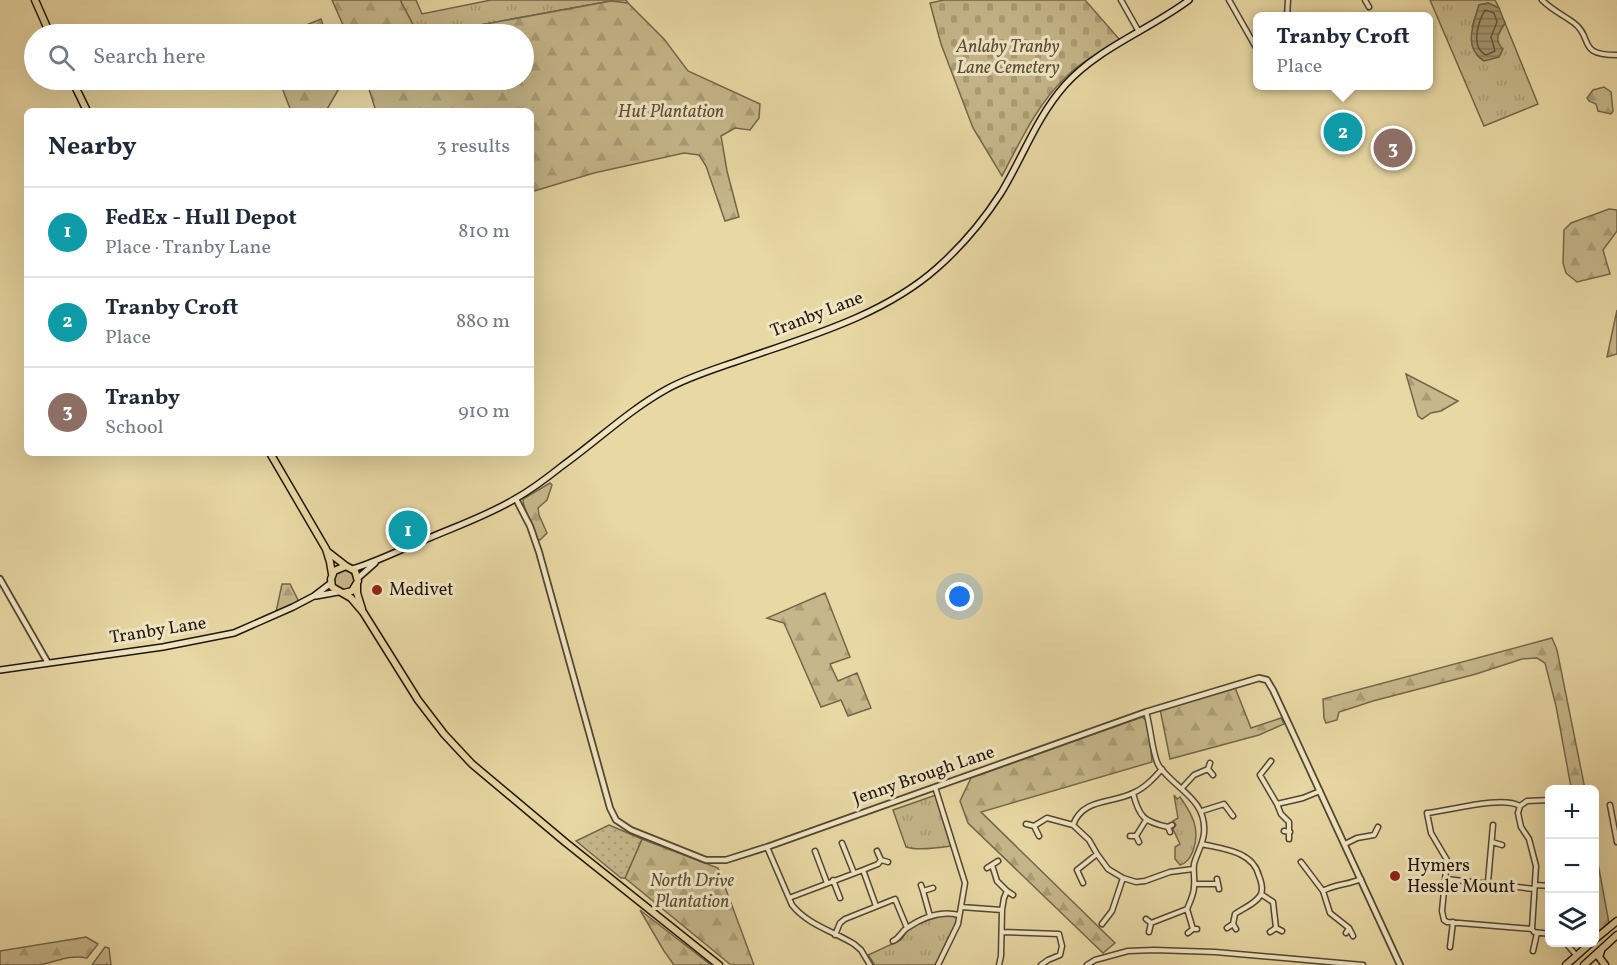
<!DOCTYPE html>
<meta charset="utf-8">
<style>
:root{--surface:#fff;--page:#f2f2f3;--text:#1f2937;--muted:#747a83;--line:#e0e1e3;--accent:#0f766e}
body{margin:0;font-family:Vollkorn,serif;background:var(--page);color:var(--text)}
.controls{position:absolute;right:18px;bottom:18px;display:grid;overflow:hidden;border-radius:9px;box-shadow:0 6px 24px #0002}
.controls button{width:54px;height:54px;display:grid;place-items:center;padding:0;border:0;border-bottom:2px solid var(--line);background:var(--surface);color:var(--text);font:30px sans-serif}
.you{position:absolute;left:960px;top:597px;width:21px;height:21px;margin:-15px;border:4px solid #fff;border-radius:50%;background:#1a73e8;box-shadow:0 0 0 9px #1a73e833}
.badge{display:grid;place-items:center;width:39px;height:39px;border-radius:50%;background:var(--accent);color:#fff;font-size:20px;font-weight:700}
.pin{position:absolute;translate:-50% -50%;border:3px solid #fff;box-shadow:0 2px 6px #0006}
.popup{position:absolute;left:1253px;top:12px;width:180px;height:78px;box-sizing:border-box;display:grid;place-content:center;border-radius:9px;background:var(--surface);filter:drop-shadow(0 2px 4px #0005);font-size:20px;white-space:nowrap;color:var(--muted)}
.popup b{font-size:22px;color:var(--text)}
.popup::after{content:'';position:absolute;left:50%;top:100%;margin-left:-12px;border:12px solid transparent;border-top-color:var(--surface)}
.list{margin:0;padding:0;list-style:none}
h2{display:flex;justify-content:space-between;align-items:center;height:78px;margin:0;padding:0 24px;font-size:26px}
h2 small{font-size:20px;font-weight:400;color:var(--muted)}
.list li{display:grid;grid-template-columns:39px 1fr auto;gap:18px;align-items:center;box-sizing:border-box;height:90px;padding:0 24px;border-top:2px solid var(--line)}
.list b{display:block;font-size:22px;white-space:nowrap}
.list p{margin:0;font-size:20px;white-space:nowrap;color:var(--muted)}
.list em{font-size:20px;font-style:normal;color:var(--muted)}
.icon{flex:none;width:33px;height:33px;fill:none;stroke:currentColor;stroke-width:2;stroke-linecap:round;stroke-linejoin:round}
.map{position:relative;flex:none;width:1617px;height:965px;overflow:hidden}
.search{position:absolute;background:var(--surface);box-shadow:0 6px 24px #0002;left:24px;top:24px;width:510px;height:66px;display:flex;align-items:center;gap:15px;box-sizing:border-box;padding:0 21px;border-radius:33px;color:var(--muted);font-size:22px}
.panel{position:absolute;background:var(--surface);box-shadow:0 6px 24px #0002;left:24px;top:108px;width:510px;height:348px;border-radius:9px}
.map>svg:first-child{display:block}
.grass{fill:url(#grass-tufts);stroke:#73664a;stroke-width:1.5}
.forest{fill:url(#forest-firs);stroke:#73664a;stroke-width:1.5}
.cemetery{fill:url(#cemetery-stones);stroke:#73664a;stroke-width:1.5}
.garden{fill:url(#garden-dots);stroke:#73664a;stroke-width:1.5}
.water{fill:url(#water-rules);stroke:#6f6346;stroke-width:1.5}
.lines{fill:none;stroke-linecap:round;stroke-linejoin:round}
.shore{stroke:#62563c;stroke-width:1.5}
.minor-casing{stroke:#524630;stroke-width:7}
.tertiary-casing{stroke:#524630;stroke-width:8}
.secondary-casing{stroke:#201609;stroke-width:8}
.primary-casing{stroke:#201609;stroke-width:9}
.trunk-casing{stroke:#201609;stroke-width:9}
.minor{stroke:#f0e6c4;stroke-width:4}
.tertiary{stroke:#f0e6c4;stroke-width:4.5}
.secondary{stroke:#f0e6c4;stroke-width:5}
.primary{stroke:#e8d8a4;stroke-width:6}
.trunk{stroke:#e8d8a4;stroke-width:6}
.poi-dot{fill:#8f2418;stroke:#f0e6c4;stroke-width:2}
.labels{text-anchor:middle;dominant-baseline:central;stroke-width:6;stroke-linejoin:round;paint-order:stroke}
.park-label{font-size:18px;font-style:italic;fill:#5a4e36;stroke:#f0e6c4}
.street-label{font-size:18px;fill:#201609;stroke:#f0e6c4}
.poi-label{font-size:18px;fill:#201609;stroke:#f0e6c4;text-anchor:start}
</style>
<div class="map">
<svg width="1617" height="965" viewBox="0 0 1617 965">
<defs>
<pattern id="grass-tufts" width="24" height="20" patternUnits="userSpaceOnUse" patternTransform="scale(1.5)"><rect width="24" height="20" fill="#c6b78a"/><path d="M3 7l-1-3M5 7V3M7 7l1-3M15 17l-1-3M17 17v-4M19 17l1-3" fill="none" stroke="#aa9d76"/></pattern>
<pattern id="forest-firs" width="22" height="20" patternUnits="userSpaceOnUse" patternTransform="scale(1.5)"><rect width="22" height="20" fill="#c6b78a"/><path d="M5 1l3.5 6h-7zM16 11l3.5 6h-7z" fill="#aa9d76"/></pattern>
<pattern id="cemetery-stones" width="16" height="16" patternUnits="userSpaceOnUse" patternTransform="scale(1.5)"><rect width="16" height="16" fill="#c6b78a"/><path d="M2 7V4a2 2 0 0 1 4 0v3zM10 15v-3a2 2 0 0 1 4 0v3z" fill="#aa9d76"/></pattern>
<pattern id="garden-dots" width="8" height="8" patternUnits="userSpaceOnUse" patternTransform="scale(1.5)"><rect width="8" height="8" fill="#c6b78a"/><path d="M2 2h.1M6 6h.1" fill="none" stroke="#aa9d76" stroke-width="1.8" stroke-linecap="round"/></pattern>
<pattern id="water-rules" width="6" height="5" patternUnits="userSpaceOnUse" patternTransform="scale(1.5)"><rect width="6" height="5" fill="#a4966f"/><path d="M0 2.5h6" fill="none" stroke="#857959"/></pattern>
</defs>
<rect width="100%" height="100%" fill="#e8d8a4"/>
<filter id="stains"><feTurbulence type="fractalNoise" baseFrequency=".00333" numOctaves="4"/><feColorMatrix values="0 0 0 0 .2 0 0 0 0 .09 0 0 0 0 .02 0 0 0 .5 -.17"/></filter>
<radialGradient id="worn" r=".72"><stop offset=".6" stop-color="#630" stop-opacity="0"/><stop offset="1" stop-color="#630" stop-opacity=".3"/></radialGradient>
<!-- grass -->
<path class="grass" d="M400 0H416L422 14 491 0H626L628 3 605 2 431 34H418Z
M1430 0H1495L1499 8 1488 3 1479 5 1472 27 1497 43V37L1505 23 1538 104 1484 126Z
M334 580a10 10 0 1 1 20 0a10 10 0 1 1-20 0Z
M936 795 951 846C938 848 918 851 906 847L893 810Z
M1174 795 1177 799 1180 797C1192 814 1201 829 1193 851 1190 858 1187 863 1180 865L1175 859V847L1180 844 1173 829 1176 825 1173 821 1178 818Z
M946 915 957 917V921L936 965H875L868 955 901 940 909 928 921 922Z"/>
<!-- forest -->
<path class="forest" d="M332 0H400L418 34H347Z
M611 1 628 3 664 39 688 71 760 104 759 118 750 130 735 128 721 136 727 171 739 217 725 221 706 166 699 155 684 153 594 173 531 192V111H376L366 80H524V34H431Z
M321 19 326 34H301L299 28Z
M279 80H344L326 111H291Z
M1604 87 1611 92 1613 111 1611 114 1598 111 1596 104 1589 101 1587 98 1593 90Z
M1609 209 1617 210V231L1603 250 1610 274 1577 282 1566 273 1563 263 1564 230 1571 223Z
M1617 310V354L1607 357Z
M1406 374 1458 401 1441 411 1431 413 1422 419 1418 416Z
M550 483 552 485 547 500 538 508 539 515 547 533 540 540 537 539C535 525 523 512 523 499Z
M282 584H290L299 602 276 612Z
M825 593 850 657 830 664 838 681 857 673 871 708 848 716 841 700 821 707 784 623 767 618Z
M1552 638 1557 650 1585 789H1569L1571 787 1556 706 1545 663 1537 658 1522 659 1476 674 1373 701 1339 712 1337 720 1326 723 1324 718 1323 699Z
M1234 685 1251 728 1281 718 1284 724 1259 735 1170 759 1160 709Z
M1142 717 1148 722 1152 762 981 812 1115 943 1103 953 968 823 960 801 971 778Z
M642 839 718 868 754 965H731L625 878Z
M1594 842 1609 923 1595 935H1594Z
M640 910 711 965H674L664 951Z
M86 937 98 944 87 958C69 954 56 962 39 965 27 965 13 965 0 965V951Z
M105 947 109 948 111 965H92Z"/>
<!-- cemetery -->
<path class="cemetery" d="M944 0H1085L1120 40C1101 51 1081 62 1066 77 1037 104 1020 142 1002 176L973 128 941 44 930 3Z"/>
<!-- garden -->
<path class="garden" d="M609 825 642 839 625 878H621L576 841Z"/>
<!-- water -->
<path class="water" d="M1488 3 1499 8 1505 23C1498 33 1494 40 1503 49L1499 57 1484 61C1463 48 1473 25 1479 5Z"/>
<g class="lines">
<!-- shore -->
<path class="shore" d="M1485 10 1494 13 1497 22 1491 37 1495 51 1486 55C1470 47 1478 22 1485 10Z"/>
<!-- minor casing -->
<g class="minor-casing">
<path id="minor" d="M1121 0 1139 32
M1229 0 1258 51
M1365 0 1369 7
M1542 0C1552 10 1563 15 1574 23 1594 38 1576 55 1617 55
M1287 16 1288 0
M1252 40 1258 37
M1146 712C1151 727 1152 755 1159 766 1175 789 1207 799 1204 833 1203 844 1197 853 1194 864 1193 872 1195 879 1194 887 1194 894 1190 902 1187 909L1151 923
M1271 761 1260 775 1277 804
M1210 763 1208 769 1213 775
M1162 769C1154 778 1145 788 1133 793 1111 804 1083 798 1073 825L1089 840 1097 854 1108 869 1123 878 1136 882 1145 881 1170 872 1193 869
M935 787 965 883 958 924 938 965
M1182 788 1194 775 1208 769
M1133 793C1139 817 1144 822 1168 827
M1550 800 1527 801 1520 806 1518 813 1521 827 1529 839 1536 866 1532 929 1534 932 1550 934
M1610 805 1617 842
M1520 806C1502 795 1449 811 1427 813L1431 833 1447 860 1442 911 1444 920 1447 922 1532 929
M1202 811 1224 804 1233 816
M1026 824 1034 826 1039 836
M1034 826 1047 818 1073 825
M1284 831 1290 832
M1170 832 1168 827 1172 825
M1130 836H1136L1139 842
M1136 836 1146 820
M1289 839V822L1281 814 1277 804 1303 798 1320 791
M1492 842 1502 845
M842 843 854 873
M1202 844C1223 849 1253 851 1259 876 1261 881 1263 889 1261 894 1257 903 1242 909 1235 914L1233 924
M1345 844 1357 838 1374 835 1378 827
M767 847 792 905C808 925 833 931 854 944L861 950 870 965
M815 851 827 883
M877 851 881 860 888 862
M1301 862 1323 891C1335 884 1348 885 1361 879
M992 865 997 881 1007 891 1004 898 1002 910
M987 868 998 861
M1217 879 1219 889
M1446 879 1534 889
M833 880 840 898
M1488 882 1493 825
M1083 883 1077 870 1097 854
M1195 884H1217
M921 885 923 891 933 888
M1535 885 1550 886
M923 891 930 916
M1007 891 1013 895
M1323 891 1330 913 1349 928 1353 936
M1261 894 1273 902 1276 928
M789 898 863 870
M876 906 863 870 878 864 881 860
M961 907 1002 910 1001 956 999 965
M1187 909 1193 929
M1146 919 1151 923 1149 932
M1102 924 1112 911 1123 878
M1227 928 1233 924 1236 929
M1002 932 1059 934 1062 946 1060 955 1048 960 1041 965
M1270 932 1276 928 1282 931
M1188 933 1193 929H1197
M1346 933 1349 928
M835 935 840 923 845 919 895 899 907 928
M893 941C900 938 901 932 907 928 923 917 940 910 959 915
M1565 942 1576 955
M1450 947 1453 922
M1533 951 1537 933
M1087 965 1095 960 1128 951 1154 950 1215 952 1363 965"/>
</g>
<!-- tertiary casing -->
<g class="tertiary-casing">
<path id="tertiary" d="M516 499 530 526 539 552 610 808 616 820 631 830 706 860H726L767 847 1146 712 1259 678 1267 680 1273 690 1400 965
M0 579 48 663"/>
</g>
<!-- secondary casing -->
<g class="secondary-casing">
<path id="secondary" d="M352 569C376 562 397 551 420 542 451 528 485 517 515 499 531 490 547 478 562 466 597 441 629 410 667 389 689 377 712 370 735 362 803 338 882 317 937 268 962 246 983 221 1001 193 1023 157 1036 118 1065 85 1098 48 1149 30 1189 0
M358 578 375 563
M316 596 338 592
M0 670 163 647 234 633 293 607 314 596 331 583"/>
</g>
<!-- primary casing -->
<g class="primary-casing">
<path id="primary" d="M1594 940 1617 921
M1601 951 1599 957 1605 965
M1566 965 1592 942
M1584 965 1617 935"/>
</g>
<!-- trunk casing -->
<g class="trunk-casing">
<path id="trunk" d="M35 0 50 34
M72 80 87 111
M270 453 326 549 330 562 332 574
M328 552 346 566
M357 584V593L362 609
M344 593 352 591 358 581 355 571 346 566 334 571 331 579 332 587 351 598 363 612 418 700 444 734 472 764 565 842 719 965"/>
</g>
<!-- minor -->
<use href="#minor" class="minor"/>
<!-- tertiary -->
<use href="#tertiary" class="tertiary"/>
<!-- secondary -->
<use href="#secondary" class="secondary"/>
<!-- primary -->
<use href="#primary" class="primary"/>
<!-- trunk -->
<use href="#trunk" class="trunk"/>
</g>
<!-- markers -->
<g class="poi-dot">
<circle cx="377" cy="590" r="6"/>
<circle cx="1395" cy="876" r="6"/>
</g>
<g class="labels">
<!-- park labels -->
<g class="park-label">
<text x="1008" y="47">Anlaby Tranby<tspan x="1008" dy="21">Lane Cemetery</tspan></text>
<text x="671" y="112">Hut Plantation</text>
<text x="692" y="881">North Drive<tspan x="692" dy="21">Plantation</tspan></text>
</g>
<!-- street labels -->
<g class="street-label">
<text transform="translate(817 315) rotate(-21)">Tranby Lane</text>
<text transform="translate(158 631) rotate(-9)">Tranby Lane</text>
<text transform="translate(924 776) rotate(-19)">Jenny Brough Lane</text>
</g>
<!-- poi labels -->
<g class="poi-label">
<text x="389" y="590">Medivet</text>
<text x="1407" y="866">Hymers<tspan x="1407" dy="21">Hessle Mount</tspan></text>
</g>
</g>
<rect width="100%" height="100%" filter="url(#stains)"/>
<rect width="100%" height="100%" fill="url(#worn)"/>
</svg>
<div class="controls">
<button>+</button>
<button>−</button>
<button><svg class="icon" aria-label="layers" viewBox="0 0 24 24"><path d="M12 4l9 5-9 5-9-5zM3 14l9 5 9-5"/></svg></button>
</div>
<div class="you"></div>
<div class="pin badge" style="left:408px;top:530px;background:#0f9aa8">1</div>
<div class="pin badge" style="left:1343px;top:132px;background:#0f9aa8">2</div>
<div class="popup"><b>Tranby Croft</b>Place</div>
<div class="pin badge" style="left:1393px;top:148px;background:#8d6e63">3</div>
<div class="search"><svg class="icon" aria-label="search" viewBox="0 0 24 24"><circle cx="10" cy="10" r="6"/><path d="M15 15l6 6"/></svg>Search here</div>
<section class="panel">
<h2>Nearby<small>3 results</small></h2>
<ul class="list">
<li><span class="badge" style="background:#0f9aa8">1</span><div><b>FedEx - Hull Depot</b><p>Place · Tranby Lane</p></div><em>810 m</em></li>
<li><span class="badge" style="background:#0f9aa8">2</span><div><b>Tranby Croft</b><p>Place</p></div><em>880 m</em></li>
<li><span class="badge" style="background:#8d6e63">3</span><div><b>Tranby</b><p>School</p></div><em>910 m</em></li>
</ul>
</section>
</div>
